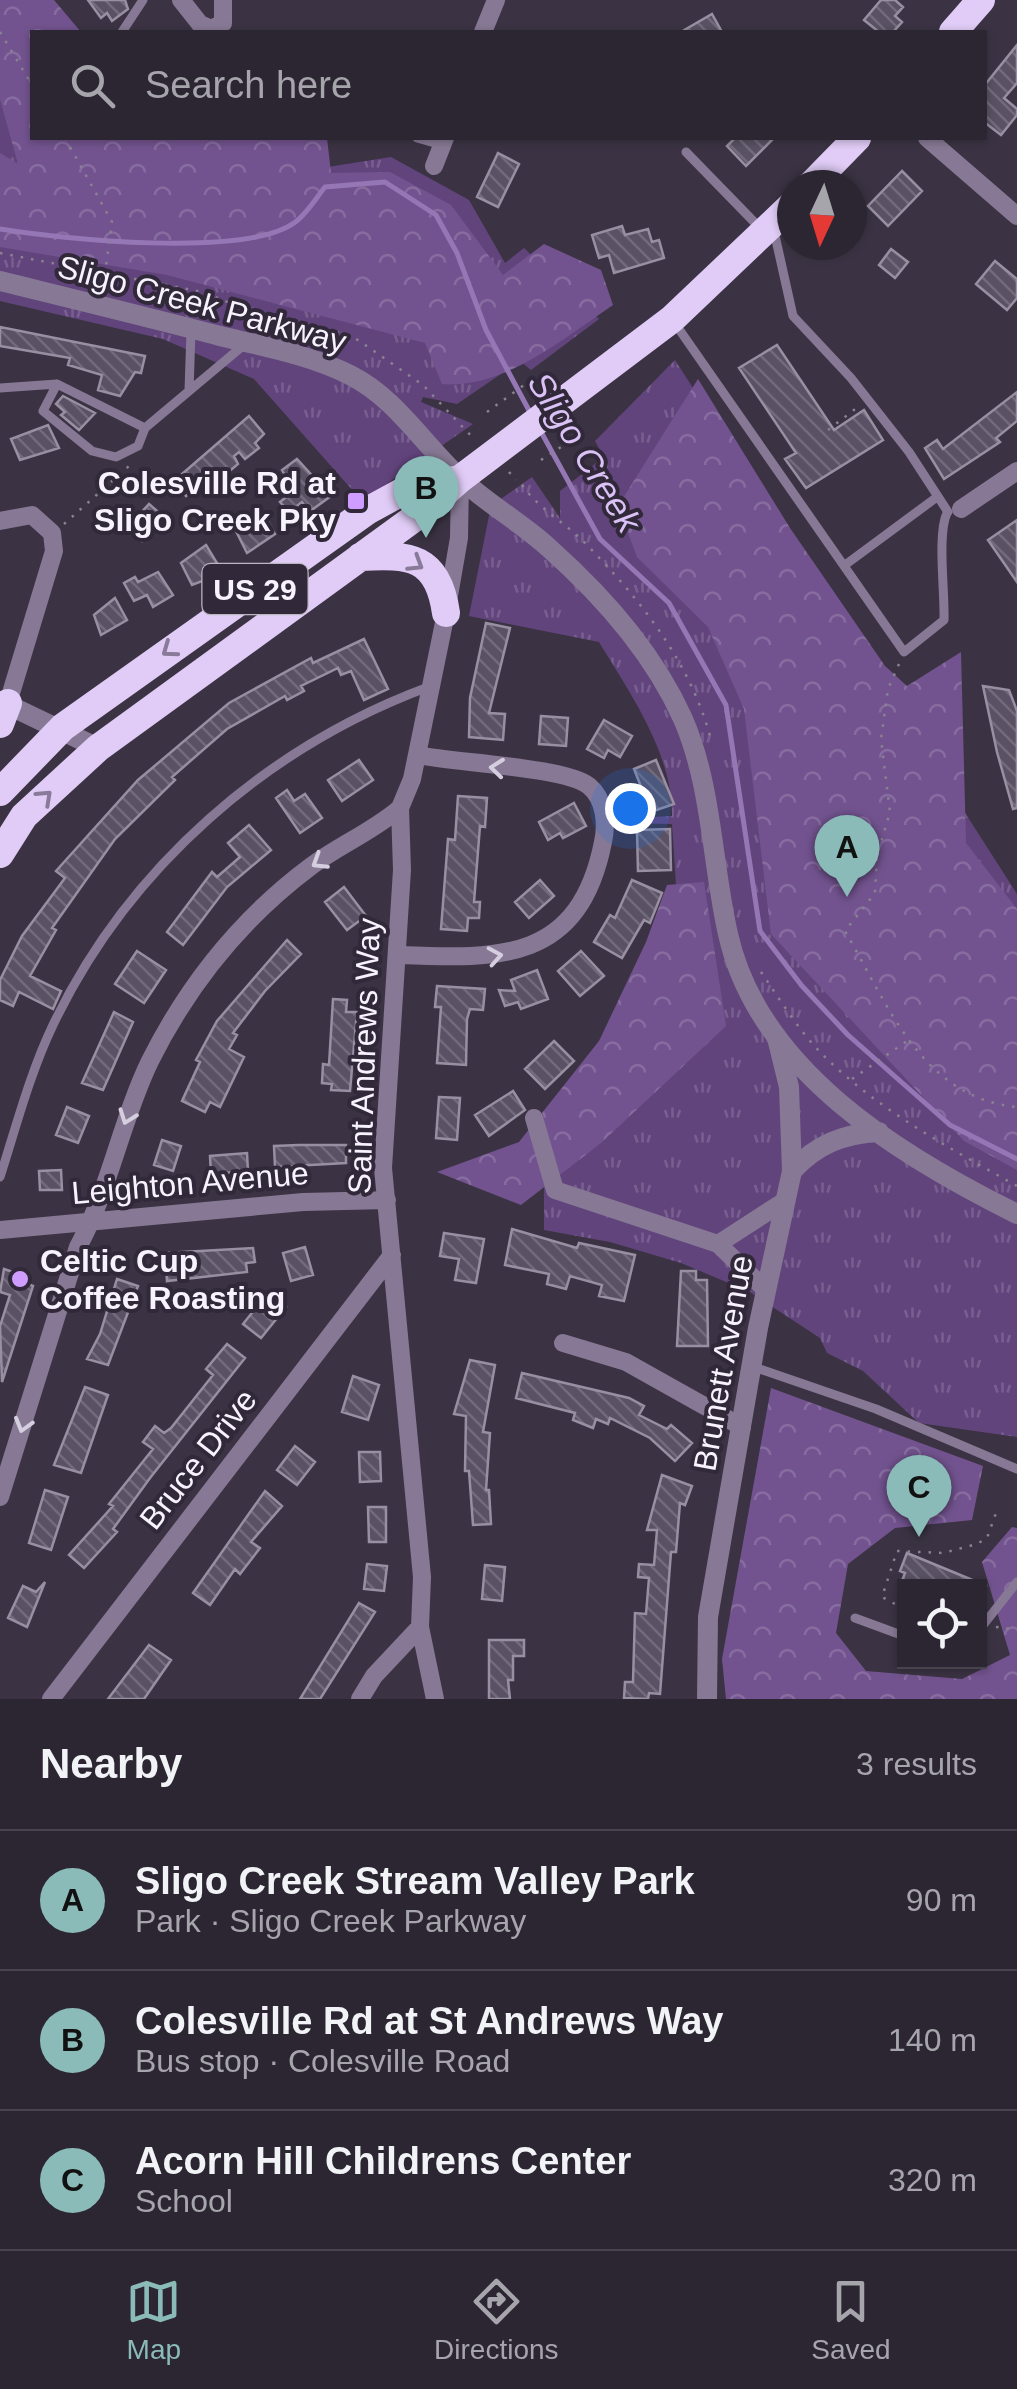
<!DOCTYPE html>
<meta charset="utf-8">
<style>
:root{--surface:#2c2632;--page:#342e3a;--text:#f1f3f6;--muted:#a6a5ac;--line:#48434d;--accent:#8bbbb9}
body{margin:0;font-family:Helvetica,sans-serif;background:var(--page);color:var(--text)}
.controls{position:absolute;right:30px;bottom:30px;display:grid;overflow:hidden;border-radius:0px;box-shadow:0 2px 8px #0004}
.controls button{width:90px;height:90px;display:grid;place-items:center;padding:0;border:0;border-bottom:2px solid var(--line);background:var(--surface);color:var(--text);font:50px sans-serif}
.compass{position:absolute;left:777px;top:170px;width:90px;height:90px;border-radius:50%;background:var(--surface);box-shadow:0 2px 8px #0004;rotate:184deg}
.you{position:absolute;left:630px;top:808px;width:35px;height:35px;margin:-25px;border:8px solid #fff;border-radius:50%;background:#1a73e8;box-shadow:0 0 0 15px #1a73e833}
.badge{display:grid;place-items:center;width:65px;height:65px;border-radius:50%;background:var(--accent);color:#111;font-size:32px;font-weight:700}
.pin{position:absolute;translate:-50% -82px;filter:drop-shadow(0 2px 5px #0008)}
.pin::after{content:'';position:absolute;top:52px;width:35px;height:30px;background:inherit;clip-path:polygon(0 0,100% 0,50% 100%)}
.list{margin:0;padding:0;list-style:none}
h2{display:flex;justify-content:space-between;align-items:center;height:130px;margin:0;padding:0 40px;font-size:42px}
h2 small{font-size:32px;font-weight:400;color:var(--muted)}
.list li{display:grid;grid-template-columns:65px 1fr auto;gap:30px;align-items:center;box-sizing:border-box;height:140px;padding:0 40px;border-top:2px solid var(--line)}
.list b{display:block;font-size:38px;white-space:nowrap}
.list p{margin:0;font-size:32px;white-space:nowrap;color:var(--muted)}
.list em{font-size:32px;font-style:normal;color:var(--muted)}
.icon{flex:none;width:55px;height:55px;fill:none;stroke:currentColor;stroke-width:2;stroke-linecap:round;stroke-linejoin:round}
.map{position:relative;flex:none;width:1017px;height:1699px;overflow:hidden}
.search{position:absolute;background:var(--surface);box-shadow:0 2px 8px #0004;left:30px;right:30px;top:30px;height:110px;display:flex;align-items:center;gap:25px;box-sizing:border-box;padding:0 35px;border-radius:0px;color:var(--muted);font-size:38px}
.sheet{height:550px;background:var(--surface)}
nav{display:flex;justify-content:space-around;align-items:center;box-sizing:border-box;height:140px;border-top:2px solid var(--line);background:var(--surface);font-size:28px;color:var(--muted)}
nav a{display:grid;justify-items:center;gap:5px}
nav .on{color:var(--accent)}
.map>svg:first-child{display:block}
.grass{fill:url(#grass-tufts)}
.forest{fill:url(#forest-crowns)}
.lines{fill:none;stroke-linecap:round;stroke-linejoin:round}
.stream{stroke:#9677b5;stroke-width:5}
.building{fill:url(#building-back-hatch);stroke:#988fa2;stroke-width:2.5}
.path{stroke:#898391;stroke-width:2.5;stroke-dasharray:2.5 8;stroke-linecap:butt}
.service{stroke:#877995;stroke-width:9}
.minor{stroke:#877995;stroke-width:18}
.tertiary{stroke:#877995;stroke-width:20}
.trunk{stroke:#e0ccf6;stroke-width:28}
.oneway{stroke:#887a98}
.oneway2{stroke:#d5cede}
.poi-dot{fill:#cf9dff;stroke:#312939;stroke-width:4}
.labels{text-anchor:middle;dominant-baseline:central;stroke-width:8;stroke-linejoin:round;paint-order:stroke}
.shield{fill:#312939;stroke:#bcb6c2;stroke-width:2.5}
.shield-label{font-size:30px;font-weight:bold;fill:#f7f2fd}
.street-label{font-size:32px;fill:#f7f2fd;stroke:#312939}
.poi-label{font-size:32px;font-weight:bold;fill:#f7f2fd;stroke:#312939;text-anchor:end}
.water-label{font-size:35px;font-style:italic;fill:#dbc2f6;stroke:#312939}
</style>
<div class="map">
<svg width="1017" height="1699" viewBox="0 0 1017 1699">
<defs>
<pattern id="grass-tufts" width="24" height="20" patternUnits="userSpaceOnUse" patternTransform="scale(2.5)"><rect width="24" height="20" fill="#62447d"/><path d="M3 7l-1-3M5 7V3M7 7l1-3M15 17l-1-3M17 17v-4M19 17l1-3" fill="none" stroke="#795f90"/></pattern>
<pattern id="forest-crowns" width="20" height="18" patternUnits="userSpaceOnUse" patternTransform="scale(2.5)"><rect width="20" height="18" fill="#72538f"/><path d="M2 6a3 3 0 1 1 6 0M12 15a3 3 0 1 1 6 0" fill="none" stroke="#876ca0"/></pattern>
<pattern id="building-back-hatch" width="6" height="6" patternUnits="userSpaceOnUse" patternTransform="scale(2.5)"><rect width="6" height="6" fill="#5a5264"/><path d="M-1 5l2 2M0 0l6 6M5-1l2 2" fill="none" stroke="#726b7b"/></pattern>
</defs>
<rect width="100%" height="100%" fill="#3b3343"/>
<!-- grass -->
<path class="grass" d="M0 0H35L32 138 253 179 391 157 469 200 505 263 524 248 599 319 531 370 520 361 457 404 423 397 421 402 473 424 362 501 254 379 163 339 0 301Z
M675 360 1017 894V1437L919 1423 863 1371 827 1353 820 1338 750 1292 681 1263 610 1242 544 1230V1123L632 1007 677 900 672 824 613 823V819L672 816C673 754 630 693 599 642L469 616 491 506 532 477 560 518V491L604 457 595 441Z"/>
<!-- forest -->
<path class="forest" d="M0 0H54L81 32H32V138H327L331 173 390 172 451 205 503 275 544 244 601 270 613 305C562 339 505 389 442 384L425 343 167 275 0 247V153L18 164 0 99Z
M698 379 790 528 885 666 907 686 961 652 966 843 1017 909V1170L964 1141 771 934 744 709 708 627 637 557 618 506Z
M704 882 726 1026 601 1143 521 1205 437 1172 519 1142 599 1041 646 942 667 885Z
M771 1388 983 1466 972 1520 895 1528 848 1564 836 1633 866 1671 962 1679 1010 1655 982 1562 1012 1527 1017 1528V1699H726L722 1659Z"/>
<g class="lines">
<!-- stream -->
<path class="stream" d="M0 229C62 239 244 258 294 223 306 215 316 198 325 187L385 182 436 215 457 253 486 330 532 416
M540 430 600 539 669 603 726 705 760 931 802 986 848 1035 950 1125 1017 1159"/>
</g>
<!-- building -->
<path class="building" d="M88 0H125L128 9 112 21 107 13 101 18Z
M881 0H895L903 7 895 16 902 22 893 32H879L864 20Z
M712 14 722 32H681Z
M1017 45V83L1004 98 1017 109V115L1001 135 984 122V86Z
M735 138H774L746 166 727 146Z
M498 153 519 164 498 207 477 197Z
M902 171 922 191 888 226 868 206Z
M622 226 625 235 648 229 652 242 659 240 664 258 614 273 609 255 599 258 592 235Z
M891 249 908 262 895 278 879 265Z
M995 261 1017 279V298L1007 310 976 284Z
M0 327 145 356 141 373 135 372 120 396 98 390 102 375 68 365 70 358 0 346Z
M777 345 834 430 864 410 883 440 806 488 785 459 796 453 739 368Z
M1017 392V421L996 438 1000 442 944 479 925 448 937 440 943 449Z
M63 396 95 413 79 430 61 415 65 412 56 404Z
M249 416 264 434 255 443 259 448 245 459 239 452 234 456 238 464 213 485 209 480 186 496 174 481Z
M48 425 59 448 20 460 11 439Z
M297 459 331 496 309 512 302 502 289 512 280 502 294 491 282 470Z
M149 504 164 517 142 541 127 528Z
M265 516 275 534 247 553 235 529Z
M1017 520V582L988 540Z
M206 545 223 573 192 585 181 563Z
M158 572 173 595 153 607 147 595 134 601 124 583 135 577 138 582Z
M115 598 127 620 101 635 94 615Z
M486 623 510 628 489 713 505 714 503 740 469 737 470 698Z
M364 639 388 689 364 700 351 671 341 675 338 668 301 686 304 691 287 700 285 696 227 729 172 777 175 780 115 839 52 928 56 930 30 976 61 991 53 1009 19 992 13 1006 0 1000V980L22 936 65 878 56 871 138 780 229 703 311 658 313 663Z
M983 686 1009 690 1017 711V808L1013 809 997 752Z
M541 716 568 718 566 746 539 744Z
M604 720 632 736 620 757 608 750 604 758 587 749Z
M359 760 373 780 342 801 328 780Z
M656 760 674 804 651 812 634 769Z
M287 790 294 801 305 794 322 818 300 833 276 798Z
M458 796 487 798 485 827 480 826 474 902H480L479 918H468L467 931 441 929 448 839 455 840Z
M574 803 586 826 563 838 560 833 548 840 539 822Z
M249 825 271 850 227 887 183 945 167 932 212 872 217 877 240 857 228 843Z
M670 829 671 870 638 871 637 830Z
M540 880 554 896 529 918 515 902Z
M632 880 662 893 650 923 644 920 622 958 594 942 610 915 615 918Z
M344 887 366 916 347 930 325 902Z
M287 940 301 954 265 991 233 1033 237 1035 229 1049 244 1057 220 1107 210 1102 205 1112 182 1101 200 1062 196 1060 217 1021Z
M137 951 166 970 144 1003 115 984Z
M581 951 604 976 580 996 558 971Z
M537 970 548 999 521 1009 518 1002 505 1006 499 990 515 991 511 980Z
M437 986 485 989 483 1010 470 1009 467 1019 466 1065 437 1063 441 1007H435Z
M333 999 347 1000 346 1012H357L350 1091 331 1090 332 1084 322 1083 323 1064 329 1065Z
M114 1012 133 1022 103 1090 82 1083Z
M554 1041 574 1061 545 1089 525 1069Z
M513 1091 525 1110 489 1136 475 1115Z
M439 1097 460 1098 457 1140 436 1138Z
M67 1107 89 1116 78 1143 56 1135Z
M162 1140 181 1146 173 1171 154 1165Z
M299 1145H346V1163L275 1167 274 1146Z
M247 1153 248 1171 211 1174 210 1156Z
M61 1170 62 1190H40L39 1171Z
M512 1229 577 1248 579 1243 635 1255 624 1301 599 1296 602 1285 570 1276 566 1289 547 1284 549 1274 505 1265Z
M444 1233 484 1239 476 1283 455 1280 459 1259 440 1256Z
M305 1247 313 1275 291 1281 283 1253Z
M253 1248 255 1262 246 1263 247 1272 167 1281 165 1253Z
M4 1269 28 1277 26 1283 33 1286 2 1382 0 1326 10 1295 0 1292Z
M681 1271H696V1280H707L708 1346H677Z
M117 1279 138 1286 108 1365 87 1359 100 1334Z
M268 1293 286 1307 261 1338 243 1324Z
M227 1344 245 1358 150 1478 113 1529 117 1532 84 1568 69 1555 113 1506 109 1504 153 1449 143 1442 155 1426 164 1433 171 1428 213 1375 206 1369Z
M470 1360 495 1365 483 1432 490 1433 486 1490H489L491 1524 473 1525 469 1471H465L466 1416 454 1414Z
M522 1373 629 1398 644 1406 639 1415 667 1429 671 1425 692 1443 675 1461 650 1438 610 1418 608 1424 596 1419 593 1428 573 1420 575 1413 516 1398Z
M353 1376 379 1385 368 1420 342 1412Z
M85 1387 108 1395 81 1473 54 1465Z
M295 1446 315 1462 297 1485 277 1470Z
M359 1452H380L381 1481 360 1482Z
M662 1475 692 1486 685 1505 680 1503 676 1552H671L660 1694 649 1693 648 1699 624 1698 625 1682H633L635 1613 646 1614 649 1578 638 1577 639 1564 654 1565 657 1530H647Z
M45 1490 68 1497 51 1550 29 1543Z
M265 1491 282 1506 251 1542 260 1548 240 1574 235 1569 210 1605 193 1593Z
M368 1507H386V1542H369Z
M907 1553 987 1586H900L905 1573 900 1571Z
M367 1564 387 1566 384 1591 364 1589Z
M485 1565 505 1567 502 1601 482 1599Z
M45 1582 27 1627 8 1618 23 1586 36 1592Z
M359 1603 375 1612 320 1699H300Z
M489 1640H524V1656H513V1680H508L510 1699H489Z
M149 1645 171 1660 144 1699H108Z"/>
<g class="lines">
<!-- path -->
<path class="path" d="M0 32 32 85
M65 138 112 222 103 288
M0 253 203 292 240 307 352 336 423 385 474 439
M487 412 535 377
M828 430 859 406
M541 460 578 436
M509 472 516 480
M522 485C538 508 564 522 584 542 639 598 689 660 710 736
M64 524 129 466
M899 664 888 689 881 739 890 812 877 856 875 893 845 931C888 1005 922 1098 1017 1107
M761 972C781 1001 800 1033 826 1058 880 1111 951 1149 1017 1186
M852 1079 907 1041
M904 1609 882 1597 897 1551 943 1553 977 1544 987 1538 996 1513
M996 1627 1017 1630"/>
<!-- service -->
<path class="service" d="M122 32 143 0
M417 138 442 145
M686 152 762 230
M774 231 793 316 851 378 909 452 948 512
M674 322 904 652 944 620C945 592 937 534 947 513
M57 384 43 411 92 451 116 457 138 446 145 428
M0 388 57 384 145 428 245 344
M189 391 191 331
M845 565 937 497
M0 1177C16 1127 30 1073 53 1025 128 868 267 746 431 686
M754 1367 876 1409 1017 1469
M855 1618 904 1636
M980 1629 1017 1582"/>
<!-- minor -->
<path class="minor" d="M181 0 200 24 211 29 223 23V0
M483 32 496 0
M927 138 1017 216
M434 166 445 138
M961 509 1017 471
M0 521 32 515 52 533 54 551 8 703
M398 955C499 959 579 963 603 842 607 824 605 799 589 786 565 767 455 763 418 755
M534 1118 555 1190 718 1244 766 1290
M0 1230 303 1202 387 1200
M718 1244 783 1202
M563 1343 626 1362 742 1427
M0 1497 78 1247C110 1188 121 1121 150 1061 188 985 242 918 310 867 339 845 372 832 400 808
M51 1699 392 1255
M360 1699 374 1676 420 1627
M435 1699 420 1627 422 1577 383 1168 402 870 400 808 412 779 446 613 459 538 460 479"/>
<!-- tertiary -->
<path class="tertiary" d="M0 281C73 299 147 317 220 336 262 346 311 355 350 375 396 398 423 444 460 478 487 504 521 522 549 548 603 596 653 652 683 719 712 785 712 864 728 934 758 1070 900 1156 1017 1214
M0 701 98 748
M792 1171C817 1144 843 1134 879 1132
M707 1699 708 1617 758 1328 792 1171 789 1087 778 1042"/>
<!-- trunk -->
<path class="trunk" d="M953 32 981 0
M811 185 857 138
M360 557C410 554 438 556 446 613
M0 724 8 703
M0 792 63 727 367 511 409 488 460 479
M0 854 24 816 98 748 424 511 460 479 672 319 792 205"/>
</g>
<!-- one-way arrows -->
<defs><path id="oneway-chevron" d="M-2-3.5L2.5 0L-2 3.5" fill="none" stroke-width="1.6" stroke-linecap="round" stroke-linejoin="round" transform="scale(2.5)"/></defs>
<g class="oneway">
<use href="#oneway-chevron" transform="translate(416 564) rotate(32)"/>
<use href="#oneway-chevron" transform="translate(169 650) rotate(144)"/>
<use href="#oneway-chevron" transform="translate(45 797) rotate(-43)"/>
</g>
<g class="oneway2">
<use href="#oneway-chevron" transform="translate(497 768) rotate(-174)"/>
<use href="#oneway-chevron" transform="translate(319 862) rotate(148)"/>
<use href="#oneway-chevron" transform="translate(495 956) rotate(-10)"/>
<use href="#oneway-chevron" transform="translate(127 1117) rotate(110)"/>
<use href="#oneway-chevron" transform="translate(23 1425) rotate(106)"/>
</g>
<!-- markers -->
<g class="poi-dot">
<rect x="346" y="491" width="20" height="20" rx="5"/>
<circle cx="20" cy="1279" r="10"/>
</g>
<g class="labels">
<!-- shield labels -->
<rect class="shield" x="202.5" y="564" width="105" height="50" rx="8"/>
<g class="shield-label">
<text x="255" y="589">US 29</text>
</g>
<!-- street labels -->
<g class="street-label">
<text transform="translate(202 304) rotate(15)">Sligo Creek Parkway</text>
<text transform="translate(364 1056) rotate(-88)">Saint Andrews Way</text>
<text transform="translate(190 1183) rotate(-5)">Leighton Avenue</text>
<text transform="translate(723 1363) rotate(-80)">Brunett Avenue</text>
<text transform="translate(198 1459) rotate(-52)">Bruce Drive</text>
</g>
<!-- poi labels -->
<g class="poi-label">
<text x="336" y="483">Colesville Rd at<tspan x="336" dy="37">Sligo Creek Pky</tspan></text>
<text x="40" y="1261" text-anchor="start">Celtic Cup<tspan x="40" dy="37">Coffee Roasting</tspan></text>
</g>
<!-- water labels -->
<g class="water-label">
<text transform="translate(585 452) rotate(58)">Sligo Creek</text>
</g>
</g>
</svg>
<div class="controls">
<button><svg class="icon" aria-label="locate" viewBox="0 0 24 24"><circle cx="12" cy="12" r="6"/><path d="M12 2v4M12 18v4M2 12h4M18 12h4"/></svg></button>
</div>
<svg class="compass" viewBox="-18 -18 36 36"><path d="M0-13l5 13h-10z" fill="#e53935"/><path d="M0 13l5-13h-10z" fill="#a6a5ac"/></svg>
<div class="you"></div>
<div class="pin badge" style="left:847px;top:897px">A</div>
<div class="pin badge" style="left:426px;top:538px">B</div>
<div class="pin badge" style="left:919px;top:1537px">C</div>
<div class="search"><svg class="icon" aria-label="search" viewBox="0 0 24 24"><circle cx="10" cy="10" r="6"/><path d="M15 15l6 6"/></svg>Search here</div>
</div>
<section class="sheet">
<h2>Nearby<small>3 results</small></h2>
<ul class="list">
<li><span class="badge">A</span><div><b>Sligo Creek Stream Valley Park</b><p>Park · Sligo Creek Parkway</p></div><em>90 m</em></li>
<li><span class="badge">B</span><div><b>Colesville Rd at St Andrews Way</b><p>Bus stop · Colesville Road</p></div><em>140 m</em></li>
<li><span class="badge">C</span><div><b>Acorn Hill Childrens Center</b><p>School</p></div><em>320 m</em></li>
</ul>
</section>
<nav>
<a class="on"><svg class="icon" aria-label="map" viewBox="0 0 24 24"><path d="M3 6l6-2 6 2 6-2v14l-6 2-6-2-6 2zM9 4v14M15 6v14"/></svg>Map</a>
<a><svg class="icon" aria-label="directions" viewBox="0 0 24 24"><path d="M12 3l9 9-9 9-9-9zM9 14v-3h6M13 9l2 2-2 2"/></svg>Directions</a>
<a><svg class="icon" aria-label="saved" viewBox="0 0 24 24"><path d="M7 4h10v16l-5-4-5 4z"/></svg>Saved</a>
</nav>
